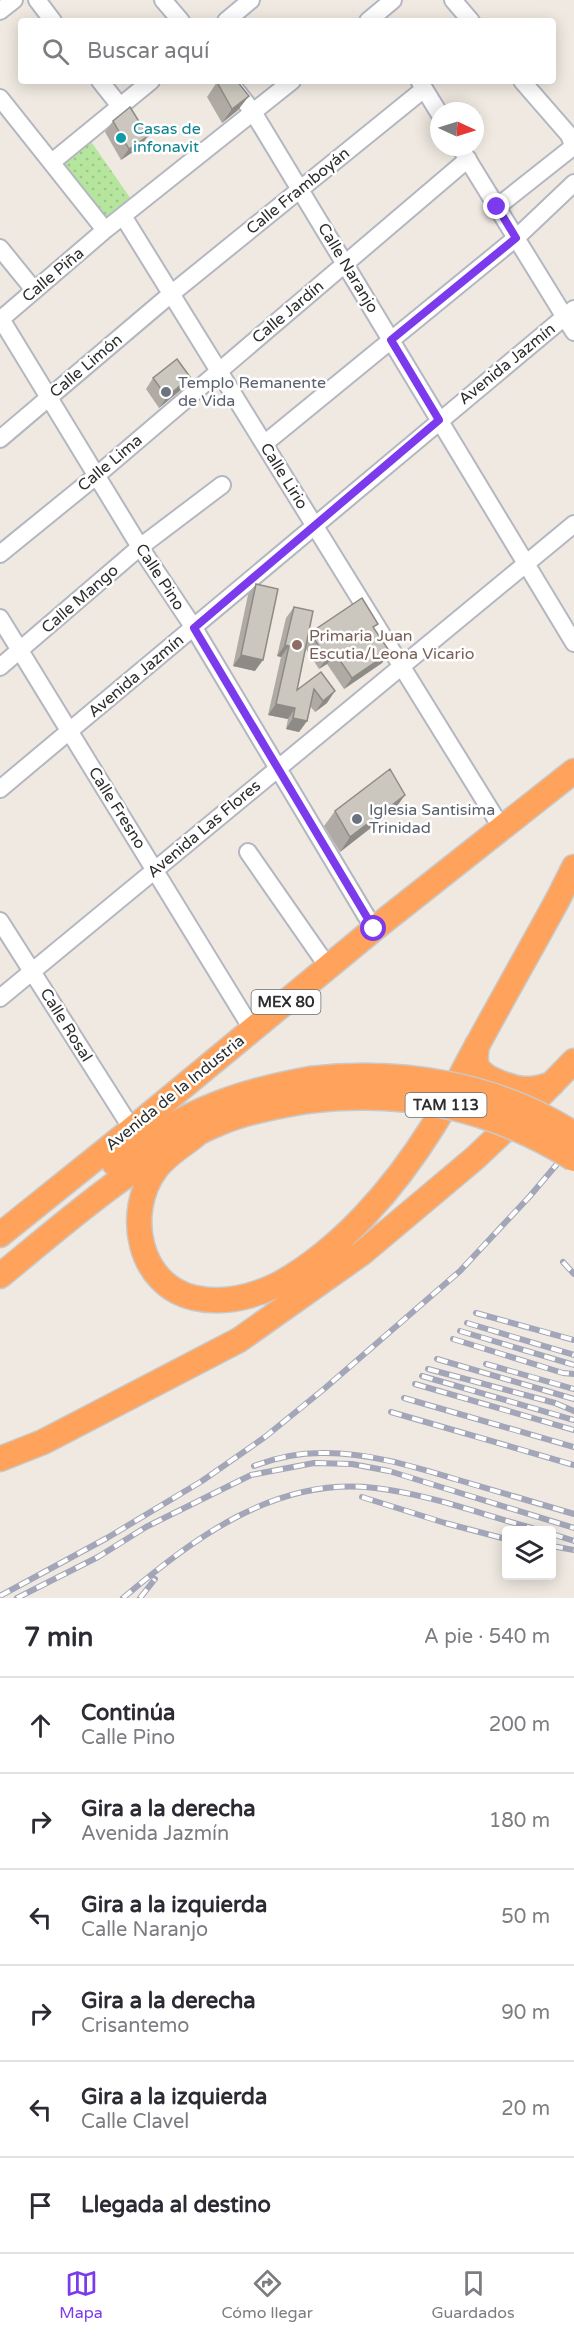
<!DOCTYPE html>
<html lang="es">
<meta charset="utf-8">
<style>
:root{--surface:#fff;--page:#f2f2f3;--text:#2b2b33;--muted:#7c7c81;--line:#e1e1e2;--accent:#7c3aed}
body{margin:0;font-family:"Varela Round",sans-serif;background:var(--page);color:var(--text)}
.controls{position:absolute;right:18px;bottom:18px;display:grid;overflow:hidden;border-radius:6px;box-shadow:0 3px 15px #0003}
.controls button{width:54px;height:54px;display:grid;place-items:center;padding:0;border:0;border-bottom:2px solid var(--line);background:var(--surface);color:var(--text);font:30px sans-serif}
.compass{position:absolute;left:430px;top:102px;width:54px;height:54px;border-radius:50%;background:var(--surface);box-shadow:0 3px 15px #0003;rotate:94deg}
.stop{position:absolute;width:18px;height:18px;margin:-14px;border:4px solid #7c3aed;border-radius:50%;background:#fff}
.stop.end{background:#7c3aed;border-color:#fff;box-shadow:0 2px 6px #0008}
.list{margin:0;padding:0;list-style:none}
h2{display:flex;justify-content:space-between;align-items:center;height:78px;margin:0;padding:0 24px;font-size:26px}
h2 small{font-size:20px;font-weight:400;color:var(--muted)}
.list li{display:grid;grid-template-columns:39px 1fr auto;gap:18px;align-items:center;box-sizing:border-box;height:96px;padding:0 24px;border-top:2px solid var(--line)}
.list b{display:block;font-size:22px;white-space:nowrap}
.list p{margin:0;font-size:20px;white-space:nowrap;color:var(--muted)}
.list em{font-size:20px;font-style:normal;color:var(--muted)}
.icon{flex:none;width:33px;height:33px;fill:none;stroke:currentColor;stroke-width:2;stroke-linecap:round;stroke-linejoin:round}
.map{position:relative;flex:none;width:574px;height:1598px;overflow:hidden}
.search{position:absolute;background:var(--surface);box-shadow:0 3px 15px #0003;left:18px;right:18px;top:18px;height:66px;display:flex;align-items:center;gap:15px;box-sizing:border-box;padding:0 21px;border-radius:6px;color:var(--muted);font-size:22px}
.sheet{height:654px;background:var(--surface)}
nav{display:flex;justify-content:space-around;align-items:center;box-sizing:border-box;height:84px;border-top:2px solid var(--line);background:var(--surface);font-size:16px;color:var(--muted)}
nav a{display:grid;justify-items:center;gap:3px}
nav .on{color:var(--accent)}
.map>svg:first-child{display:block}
.green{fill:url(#green-dots)}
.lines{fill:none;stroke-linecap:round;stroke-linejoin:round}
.minor-casing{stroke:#b4b7c1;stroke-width:20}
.highway-casing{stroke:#c9c9c9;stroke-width:27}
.minor{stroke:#fff;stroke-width:16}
.highway{stroke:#ffa35c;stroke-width:24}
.rail-casing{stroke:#a3a6b8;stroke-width:6}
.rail{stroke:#fff;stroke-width:4;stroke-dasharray:11;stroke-linecap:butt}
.highway-bridge-casing{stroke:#c9c9c9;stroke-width:27;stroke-linecap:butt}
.highway-bridge{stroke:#ffa35c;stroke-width:24}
.wall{fill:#afaba4}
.shaded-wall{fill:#8e8b86}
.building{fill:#cbc7bf;stroke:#8e8b86;stroke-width:1.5}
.route{stroke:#7c3aed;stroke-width:8}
.culture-dot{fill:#0f9aa8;stroke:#fff;stroke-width:2}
.worship-dot{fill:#6b7280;stroke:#fff;stroke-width:2}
.education-dot{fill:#8d6e63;stroke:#fff;stroke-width:2}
.labels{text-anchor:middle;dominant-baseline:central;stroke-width:5;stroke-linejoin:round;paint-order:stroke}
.shield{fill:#fff;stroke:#6d6d6d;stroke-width:1.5}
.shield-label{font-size:15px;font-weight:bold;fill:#2e2e2e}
.culture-label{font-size:16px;fill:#0d838f;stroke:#fff;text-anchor:start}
.street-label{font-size:16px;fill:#2e2e2e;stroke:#fff}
.worship-label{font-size:16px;fill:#5b616d;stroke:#fff;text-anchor:start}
.education-label{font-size:16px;fill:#785e54;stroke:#fff;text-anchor:start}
</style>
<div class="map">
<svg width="574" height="1598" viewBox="0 0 574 1598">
<defs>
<pattern id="green-dots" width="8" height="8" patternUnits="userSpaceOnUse" patternTransform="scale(1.5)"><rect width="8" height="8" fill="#b6e59e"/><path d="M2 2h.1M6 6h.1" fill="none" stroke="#9dc588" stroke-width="1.8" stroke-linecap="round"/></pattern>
</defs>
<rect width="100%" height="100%" fill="#efe9e1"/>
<!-- green -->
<path class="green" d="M90 140 133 202 105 221 64 165Z"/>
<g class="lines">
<!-- minor casing -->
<g class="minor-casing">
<path id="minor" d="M37 0 53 21
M163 0 181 21
M453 0 471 21
M0 11 14 0
M226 21 251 0
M368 21 393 0
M100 81 120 106
M229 81 253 112 574 643
M522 81 569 135 574 148
M420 82 439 113
M0 98 105 230
M460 147 574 332
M52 162 151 81
M497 207 574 146
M123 216 501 827
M0 248 34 290
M1 319 140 547 194 628 374 929
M0 320 105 230 292 81
M0 439 171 294 424 89
M264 444 516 238 574 183
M0 554 96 476 468 159
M0 618 252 1029
M0 667 140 547 222 485
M0 789 574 309
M248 852 328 967
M0 921 132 1129
M0 998 574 524"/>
</g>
<!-- highway casing -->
<g class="highway-casing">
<path id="highway" d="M477 1045C476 1053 474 1061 478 1068 485 1080 517 1090 529 1089 537 1089 545 1086 552 1084
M197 1134C184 1145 166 1155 156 1169 124 1212 138 1286 195 1298 224 1304 253 1297 279 1284 342 1249 395 1187 433 1126 450 1099 463 1070 479 1042 505 994 532 947 558 899L574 867
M114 1163C179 1115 230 1093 310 1079
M0 1235 132 1129 374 929 574 771
M0 1276C70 1219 137 1157 222 1122 249 1111 279 1106 307 1101
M0 1459 43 1442 239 1340 362 1253 475 1158 529 1107 574 1061"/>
</g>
<!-- minor -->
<use href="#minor" class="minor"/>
<!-- highway -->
<use href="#highway" class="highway"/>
<!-- rail casing -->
<g class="rail-casing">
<path id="rail" d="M563 1262 574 1274
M476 1313 574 1340
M467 1323 574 1355
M460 1331 574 1365
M453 1339 563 1373 574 1374
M437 1359 574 1399
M486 1364 574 1389
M428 1369 555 1403 574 1411
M422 1376 574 1420
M415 1384 574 1430
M404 1398 574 1447
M391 1412 574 1465
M254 1466C275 1458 298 1453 321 1453 366 1452 412 1466 455 1479 495 1491 534 1502 574 1514
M362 1497 445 1523 506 1539
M552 1534 574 1541
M552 1546 574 1550
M0 1596 107 1538 202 1481 265 1437 324 1389 460 1271 530 1196 574 1144
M17 1598 98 1557 146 1527 251 1475 314 1463 352 1464 389 1471 574 1528
M123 1598C194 1538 276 1476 375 1488 429 1494 486 1516 539 1530
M140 1598 155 1579"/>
</g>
<!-- rail -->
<use href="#rail" class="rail"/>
<!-- highway-bridge casing -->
<g class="highway-bridge-casing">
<path id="highway-bridge" d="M310 1079C400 1068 497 1084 574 1134
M307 1101C404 1089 490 1107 574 1159"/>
</g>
<!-- highway-bridge -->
<use href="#highway-bridge" class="highway-bridge"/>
</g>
<!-- wall -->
<path class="wall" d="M217 82 238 110 222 123 207 97Z
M113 121 140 147 121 160 105 132Z
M153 378 182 389 159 408 146 389Z
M256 584 255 671 233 666 248 595Z
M294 607 308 635 310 633 375 629 382 663 344 689 327 664 319 669 306 649 297 690 321 672 327 703 315 712 310 706 307 721 299 732 286 729 288 719 268 715 281 657 277 656 286 618Z
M395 809 340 852 324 826 335 811Z"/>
<!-- shaded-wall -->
<path class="shaded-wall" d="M249 96 238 110 222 123 232 109Z
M148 136 140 147 121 160 129 149Z
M190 377 182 389 159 408 167 397Z
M285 645 289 646 281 657 277 656Z
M390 652 382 663 344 689 352 678Z
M335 653 327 664 319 669 327 658Z
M241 655 263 660 255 671 233 666Z
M335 691 327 703 315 712 323 701Z
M276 704 295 708 288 719 268 715Z
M293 718 307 721 299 732 286 729Z
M405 795 395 809 340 852 350 837Z"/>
<!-- building -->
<path class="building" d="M219 81H237L249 96 232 109 217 82Z
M130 107 148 136 129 149 113 121Z
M177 359 190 377 167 397 153 378Z
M256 584 278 589 263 660 241 655Z
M362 598 378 624 373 627 390 652 352 678 335 653 327 658 310 633Z
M294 607 313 611 297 690 321 672 335 691 323 701 314 689 307 721 293 718 295 708 276 704 289 646 285 645Z
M390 769 405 795 350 837 335 811Z"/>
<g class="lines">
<!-- route -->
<path class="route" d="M374 929 194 628 439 420 391 340 516 238 497 207"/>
</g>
<!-- markers -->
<circle class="culture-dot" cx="121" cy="138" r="6"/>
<g class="worship-dot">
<circle cx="166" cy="392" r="6"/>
<circle cx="357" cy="819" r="6"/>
</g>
<circle class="education-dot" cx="297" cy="645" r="6"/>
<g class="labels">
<!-- shield labels -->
<g class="shield">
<rect x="251.5" y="990" width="69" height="24" rx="4.5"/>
<rect x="405.5" y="1093" width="81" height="24" rx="4.5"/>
</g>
<g class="shield-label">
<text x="286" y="1002">MEX 80</text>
<text x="446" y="1105">TAM 113</text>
</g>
<!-- culture labels -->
<g class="culture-label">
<text x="133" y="129">Casas de<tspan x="133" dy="18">infonavit</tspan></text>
</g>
<!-- street labels -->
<g class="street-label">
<text transform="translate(298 191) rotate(-39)">Calle Framboyán</text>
<text transform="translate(348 268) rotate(59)">Calle Naranjo</text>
<text transform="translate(53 275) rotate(-40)">Calle Piña</text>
<text transform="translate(288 312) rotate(-40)">Calle Jardín</text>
<text transform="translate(507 364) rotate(-39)">Avenida Jazmín</text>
<text transform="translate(86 366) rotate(-40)">Calle Limón</text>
<text transform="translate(110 463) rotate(-40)">Calle Lima</text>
<text transform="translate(284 476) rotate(58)">Calle Lirio</text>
<text transform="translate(160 577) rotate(57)">Calle Pino</text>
<text transform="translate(80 599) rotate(-41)">Calle Mango</text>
<text transform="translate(136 676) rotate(-40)">Avenida Jazmín</text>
<text transform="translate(117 808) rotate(58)">Calle Fresno</text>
<text transform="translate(204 829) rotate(-40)">Avenida Las Flores</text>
<text transform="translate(66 1025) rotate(58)">Calle Rosal</text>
<text transform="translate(175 1093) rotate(-39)">Avenida de la Industria</text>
</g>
<!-- worship labels -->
<g class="worship-label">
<text x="178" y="383">Templo Remanente<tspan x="178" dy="18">de Vida</tspan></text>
<text x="369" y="810">Iglesia Santisima<tspan x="369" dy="18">Trinidad</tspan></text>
</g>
<!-- education labels -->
<g class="education-label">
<text x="309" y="636">Primaria Juan<tspan x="309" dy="18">Escutia/Leona Vicario</tspan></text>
</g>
</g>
</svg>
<div class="controls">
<button><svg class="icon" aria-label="layers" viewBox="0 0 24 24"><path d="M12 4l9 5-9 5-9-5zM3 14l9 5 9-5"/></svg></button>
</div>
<svg class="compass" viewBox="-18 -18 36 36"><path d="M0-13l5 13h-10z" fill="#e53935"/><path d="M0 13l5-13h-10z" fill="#7c7c81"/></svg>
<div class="stop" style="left:374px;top:929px"></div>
<div class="stop end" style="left:497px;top:207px"></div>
<div class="search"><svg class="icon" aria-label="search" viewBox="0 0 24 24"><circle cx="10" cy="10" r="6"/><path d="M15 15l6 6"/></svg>Buscar aquí</div>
</div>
<section class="sheet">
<h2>7 min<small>A pie · 540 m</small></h2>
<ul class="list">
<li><svg class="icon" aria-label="ahead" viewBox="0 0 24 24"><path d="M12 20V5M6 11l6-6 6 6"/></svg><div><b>Continúa</b><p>Calle Pino</p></div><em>200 m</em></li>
<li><svg class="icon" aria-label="right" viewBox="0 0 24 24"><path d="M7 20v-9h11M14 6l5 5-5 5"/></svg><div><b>Gira a la derecha</b><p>Avenida Jazmín</p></div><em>180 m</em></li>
<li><svg class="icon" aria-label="left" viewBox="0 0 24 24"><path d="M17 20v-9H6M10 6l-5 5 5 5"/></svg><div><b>Gira a la izquierda</b><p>Calle Naranjo</p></div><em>50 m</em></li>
<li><svg class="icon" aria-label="right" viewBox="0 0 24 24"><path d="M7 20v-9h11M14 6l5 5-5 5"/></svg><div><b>Gira a la derecha</b><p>Crisantemo</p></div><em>90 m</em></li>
<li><svg class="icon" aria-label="left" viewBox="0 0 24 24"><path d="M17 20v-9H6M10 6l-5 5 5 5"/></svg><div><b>Gira a la izquierda</b><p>Calle Clavel</p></div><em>20 m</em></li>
<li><svg class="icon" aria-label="arrive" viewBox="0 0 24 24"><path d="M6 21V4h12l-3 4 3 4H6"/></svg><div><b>Llegada al destino</b></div></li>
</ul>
</section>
<nav>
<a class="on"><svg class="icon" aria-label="map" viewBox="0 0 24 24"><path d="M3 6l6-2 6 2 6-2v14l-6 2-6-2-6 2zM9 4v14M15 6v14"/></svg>Mapa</a>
<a><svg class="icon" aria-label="directions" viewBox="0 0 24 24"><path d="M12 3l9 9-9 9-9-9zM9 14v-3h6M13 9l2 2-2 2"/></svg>Cómo llegar</a>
<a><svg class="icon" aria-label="saved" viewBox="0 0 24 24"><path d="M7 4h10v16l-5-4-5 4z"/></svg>Guardados</a>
</nav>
